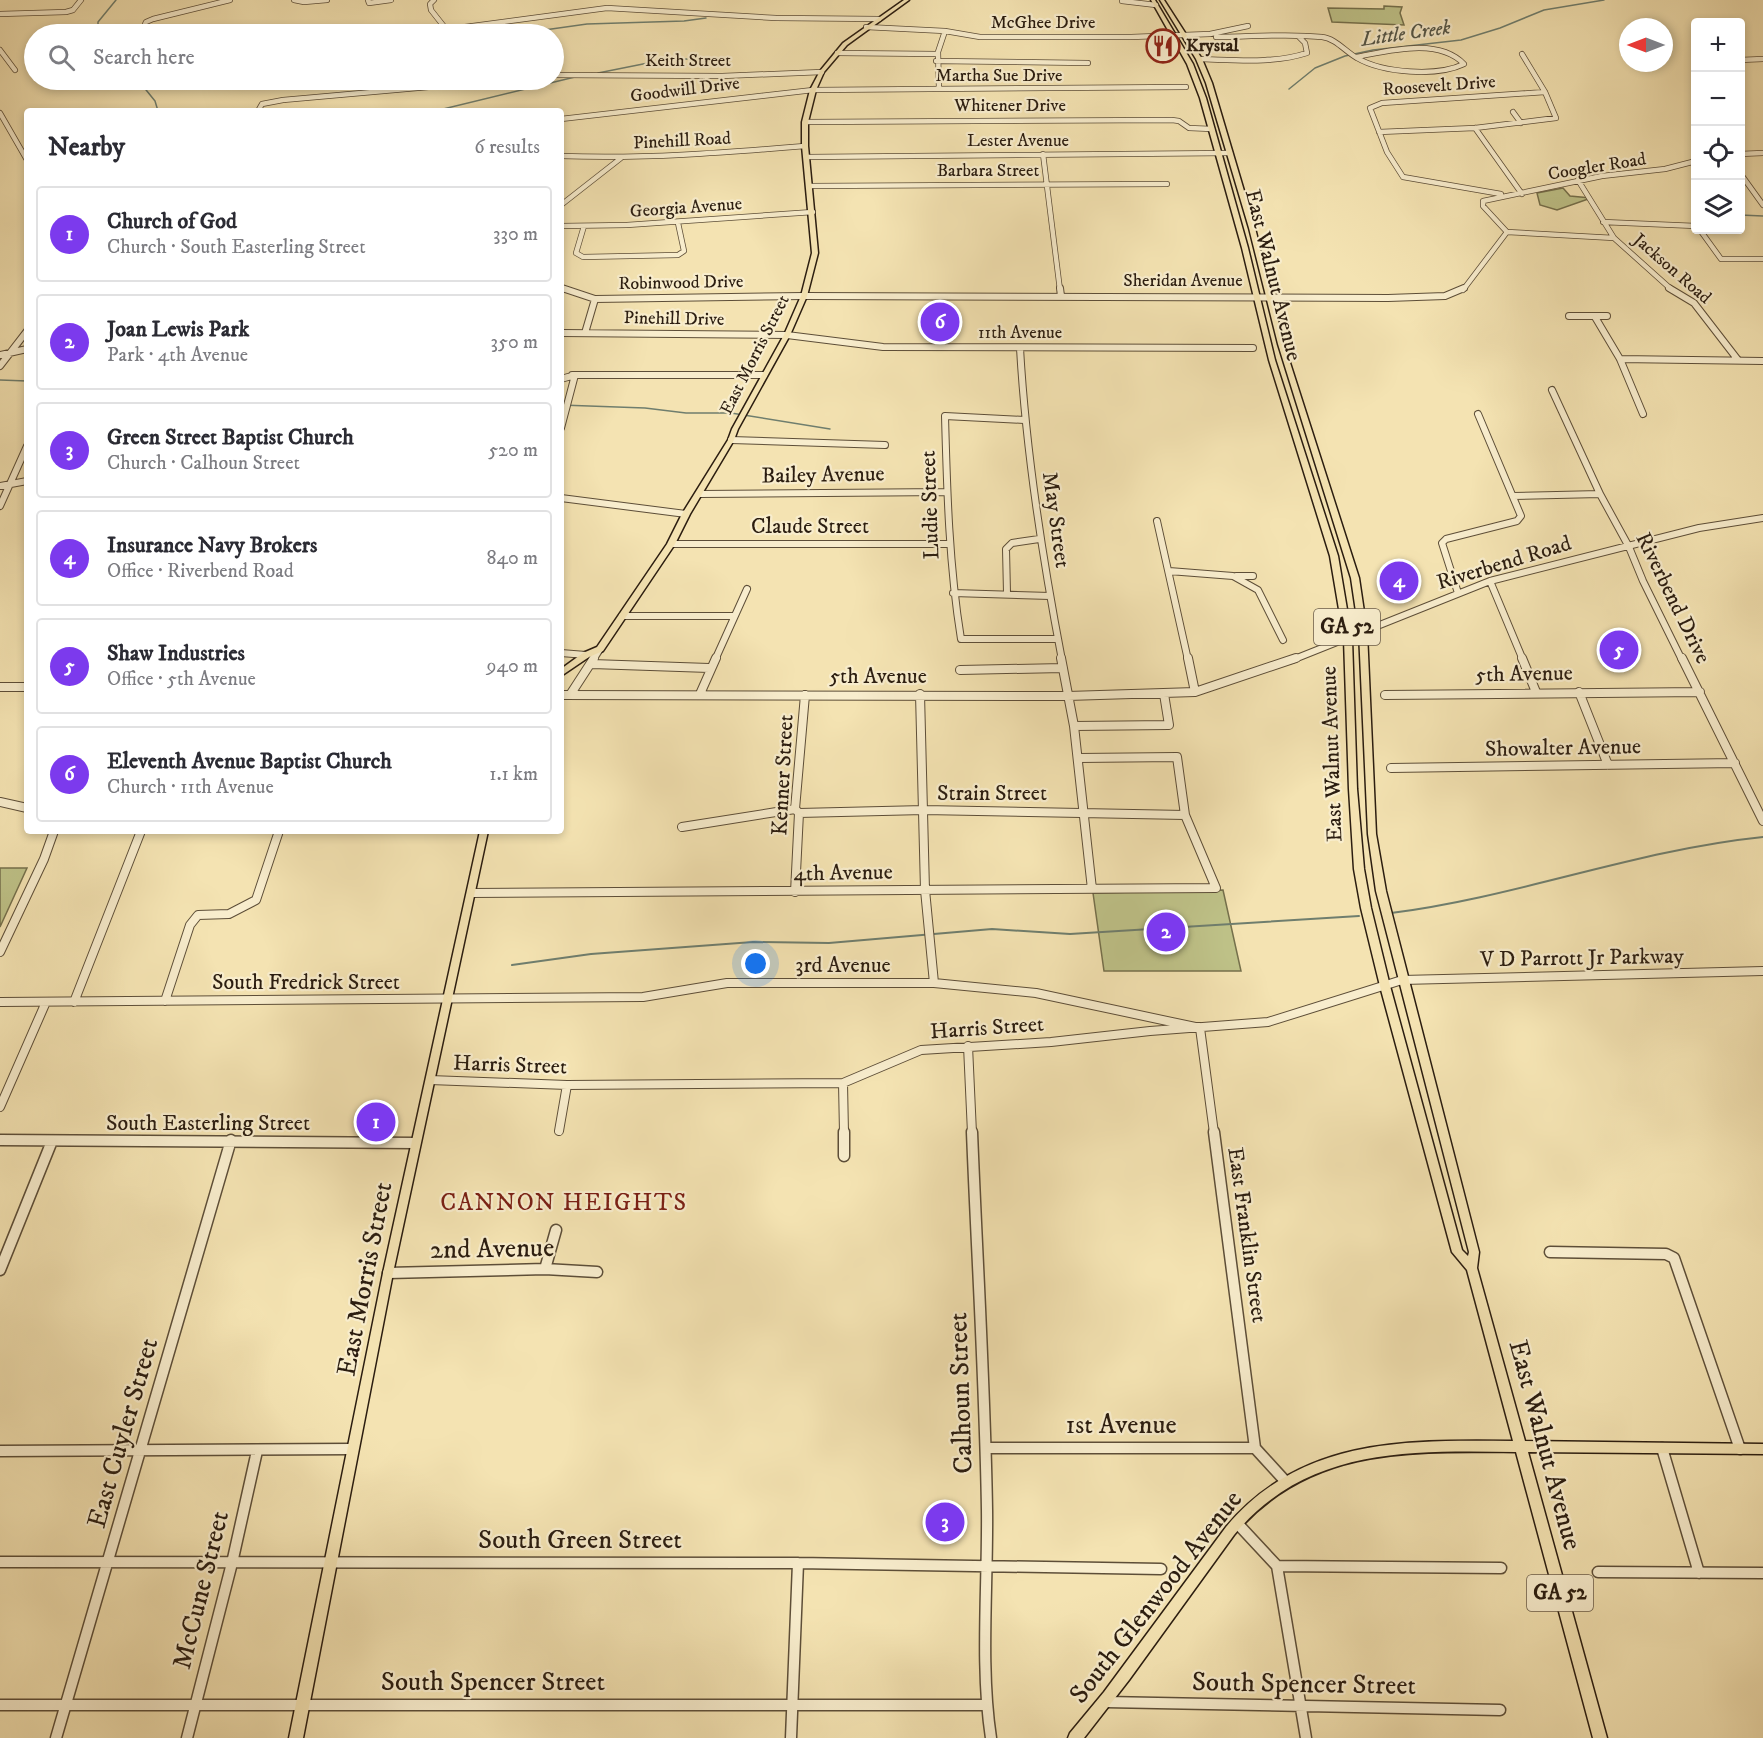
<!DOCTYPE html>
<meta charset="utf-8">
<style>
:root{--surface:#fff;--page:#f7f7f7;--text:#2b2b33;--muted:#7c7c81;--line:#e1e1e2;--accent:#7c3aed}
body{margin:0;font-family:"IM FELL DW Pica",serif;background:var(--page);color:var(--text)}
.controls{position:absolute;right:18px;top:18px;display:grid;overflow:hidden;border-radius:6px;box-shadow:0 3px 9px #0003}
.controls button{width:54px;height:54px;display:grid;place-items:center;padding:0;border:0;border-bottom:2px solid var(--line);background:var(--surface);color:var(--text);font:30px sans-serif}
.compass{position:absolute;left:1619px;top:18px;width:54px;height:54px;border-radius:50%;background:var(--surface);box-shadow:0 3px 9px #0003;rotate:270deg}
.you{position:absolute;left:756px;top:964px;width:21px;height:21px;margin:-15px;border:4px solid #fff;border-radius:50%;background:#1a73e8;box-shadow:0 0 0 9px #1a73e833}
.badge{display:grid;place-items:center;width:39px;height:39px;border-radius:50%;background:var(--accent);color:#fff;font-size:20px;font-weight:700}
.pin{position:absolute;translate:-50% -50%;border:3px solid #fff;box-shadow:0 2px 6px #0006}
.list{margin:0;padding:0;list-style:none}
h2{display:flex;justify-content:space-between;align-items:center;height:78px;margin:0;padding:0 24px;font-size:26px}
h2 small{font-size:20px;font-weight:400;color:var(--muted)}
.list li{display:grid;grid-template-columns:39px 1fr auto;gap:18px;align-items:center;box-sizing:border-box;height:96px;margin:0 12px 12px;padding:0 12px;border:2px solid var(--line);border-radius:6px}
.list b{display:block;font-size:22px;white-space:nowrap}
.list p{margin:0;font-size:20px;white-space:nowrap;color:var(--muted)}
.list em{font-size:20px;font-style:normal;color:var(--muted)}
.icon{flex:none;width:33px;height:33px;fill:none;stroke:currentColor;stroke-width:2;stroke-linecap:round;stroke-linejoin:round}
.map{position:relative;flex:none;width:1763px;height:1738px;overflow:hidden}
.search{position:absolute;background:var(--surface);box-shadow:0 3px 9px #0003;left:24px;top:24px;width:540px;height:66px;display:flex;align-items:center;gap:15px;box-sizing:border-box;padding:0 21px;border-radius:33px;color:var(--muted);font-size:22px}
.panel{position:absolute;background:var(--surface);box-shadow:0 3px 9px #0003;left:24px;top:108px;width:540px;height:726px;border-radius:6px}
.map>svg:first-child{display:block}
.green{fill:#bfc389;stroke:#75704c;stroke-width:1.5}
.lines{fill:none;stroke-linecap:round;stroke-linejoin:round}
.stream-far1{stroke:#6f7e6e;stroke-width:1.5}
.stream{stroke:#6f7e6e;stroke-width:2}
.minor-far3-casing{stroke:#5d4e38;stroke-width:6}
.minor-far2-casing{stroke:#5d4e38;stroke-width:8}
.minor-far1-casing{stroke:#5d4e38;stroke-width:10}
.minor-casing{stroke:#5d4e38;stroke-width:13}
.major-casing{stroke:#2b1d10;stroke-width:3}
.minor-far3{stroke:#f8edcd;stroke-width:4.5}
.minor-far2{stroke:#f8edcd;stroke-width:6}
.minor-far1{stroke:#f8edcd;stroke-width:8}
.minor{stroke:#f8edcd;stroke-width:10}
.major{fill:#f4e3b2;fill-rule:evenodd}
.labels{text-anchor:middle;dominant-baseline:central;stroke-width:4.5;stroke-linejoin:round;paint-order:stroke}
.far-street-label{font-size:18px;fill:#2b1d10;stroke:#f8edcd}
.far-poi-label{font-size:18px;font-weight:bold;fill:#2b1d10;stroke:#f8edcd;text-anchor:start}
.far-water-label{font-size:20px;font-style:italic;fill:#535547;stroke:#f8edcd}
.shield{fill:#f8edcd;stroke:#685b49;stroke-width:1.5}
.shield-label{font-size:21px;font-weight:bold;fill:#2b1d10}
.street-label{font-size:22px;fill:#2b1d10;stroke:#f8edcd}
.neighbourhood-label{font-size:24px;letter-spacing:1.5px;fill:#7a1f14;stroke:#f8edcd}
.near-street-label{font-size:27px;fill:#2b1d10;stroke:#f8edcd}
</style>
<div class="map">
<svg width="1763" height="1738" viewBox="0 0 1763 1738">
<rect width="100%" height="100%" fill="#f4e3b2"/>
<filter id="stains"><feTurbulence type="fractalNoise" baseFrequency=".00333" numOctaves="4"/><feColorMatrix values="0 0 0 0 .2 0 0 0 0 .09 0 0 0 0 .02 0 0 0 .5 -.17"/></filter>
<radialGradient id="worn" r=".72"><stop offset=".6" stop-color="#630" stop-opacity="0"/><stop offset="1" stop-color="#630" stop-opacity=".3"/></radialGradient>
<!-- green -->
<path class="green" d="M1384 6 1402 7 1400 13 1404 25 1332 22 1328 8 1384 9Z
M1563 188 1570 196 1591 198 1557 210 1540 205 1537 193Z
M0 868H27L0 927Z
M1223 890 1241 971H1104L1093 893Z"/>
<g class="lines">
<!-- stream-far1 -->
<path class="stream-far1" d="M98 34V22L116 0
M516 34 587 24 684 21 706 18
M598 73 648 63 687 59
M138 80 155 101 158 111
M1289 89 1315 68 1345 56 1373 50 1461 40 1500 28 1544 10 1604 0
M435 111 575 77
M1740 215 1763 216
M0 380 27 381
M561 405 645 408 686 413H731L830 429"/>
<!-- stream -->
<path class="stream" d="M1391 913C1517 897 1636 850 1763 837
M512 965 591 954 753 942 829 943 992 929 1070 934 1359 916"/>
<!-- minor-far3 casing -->
<g class="minor-far3-casing">
<path id="minor-far3" d="M294 0 304 2 327 0
M368 0 369 3 391 0
M434 0 430 4 431 10 446 29
M1122 1 1156 5
M0 14 66 12 73 10 81 0
M866 27 945 31 980 37H1131L1210 34 1248 26
M144 34 143 29 146 22 153 19 230 0
M412 34 607 8 776 18 879 19
M1216 37C1251 37 1287 33 1322 37 1335 38 1346 52 1357 58 1383 73 1437 77 1464 64 1438 37 1389 51 1356 57
M0 50 15 70
M837 53 937 54
M1199 59C1236 60 1272 64 1307 53L1305 43 1299 37
M1740 60 1763 59
M936 61 1088 63
M554 75 722 76 822 72
M939 89 938 52 945 31
M258 111 262 104 283 100 507 80
M1513 112 1521 123
M0 113 27 160
M561 119 813 90 1186 87
M805 122 1172 120 1179 121 1189 128 1212 129
M1475 128 1522 194
M1379 132 1475 128 1556 118 1545 92 1522 54
M1043 154 1060 290
M1740 154 1763 153
M561 156C643 159 723 153 805 146
M806 157 1230 153
M1740 173 1763 205
M1578 180 1614 238 1672 290
M809 186 1167 184
M1501 194 1403 177 1387 152 1370 108 1382 103 1545 92
M561 205 621 158
M1603 222 1696 226
M561 226 627 225 813 212
M584 226 576 253 583 257 678 255 684 251 678 223
M1700 230 1721 259H1763
M1507 232 1614 238
M561 288 568 290
M1463 290 1507 232 1483 206V201L1602 176 1665 169 1696 161"/>
</g>
<!-- minor-far2 casing -->
<g class="minor-far2-casing">
<path id="minor-far2" d="M562 288 595 299 804 296 1388 298 1445 296 1464 288
M1060 288 1061 296
M1669 288 1694 303 1738 360
M1569 316H1607
M1595 317 1620 359 1643 414
M561 333 787 335 883 347 1253 348
M585 333 595 299
M1020 348C1026 453 1042 556 1062 660
M0 355 27 349
M1620 359 1763 361
M0 366 27 331
M561 379 575 375H764
M1552 390 1600 494 1629 547 1643 581 1682 660
M1024 420 945 416C947 491 949 565 961 639H1058
M561 428 575 375H572
M731 440 885 445
M0 486 27 481
M700 494 947 492
M1513 496 1600 494
M561 498 686 514
M0 506 27 446
M1157 521 1188 660
M671 544H949
M1169 571 1233 576 1258 590 1283 640
M1236 576H1253
M1490 581 1523 660
M953 593 1050 596
M1007 593 1006 549 1012 543 1039 539
M1458 593 1442 543 1446 539 1517 521 1521 516 1478 414
M622 616H734
M561 653 586 655
M593 660 600 649
M715 660 747 589
M1292 660 1490 581 1699 528 1763 518"/>
</g>
<!-- minor-far1 casing -->
<g class="minor-far1-casing">
<path id="minor-far1" d="M1061 658 1074 726 1092 889
M1188 658 1195 692
M1522 658 1536 692
M1682 658 1763 821
M592 664 709 668
M960 670 1063 668
M0 687H27
M1579 692 1608 765
M700 694 716 658
M920 694 925 890 934 983
M561 695 1068 696 1195 692 1296 658
M570 695 594 658
M1385 695 1700 692
M1074 726 1169 725 1164 694
M1391 768 1735 763
M0 802 27 808
M799 813 924 810 1185 815
M682 827 795 809
M795 892 799 813 795 809 805 695
M471 893 1216 888 1185 815 1177 757 1079 758
M0 952 44 859 54 831
M165 1001 190 925 198 915 229 914 256 900 279 831
M0 1002 643 997 727 983H934L1036 993 1200 1028 1214 1133
M74 1002 141 831
M968 1046 972 1133
M430 1080 567 1085 843 1083 921 1050 1051 1042 1150 1031 1268 1022 1402 980 1763 971
M843 1083 844 1133
M0 1107 46 1002
M559 1131 567 1085"/>
</g>
<!-- minor casing -->
<g class="minor-casing">
<path id="minor" d="M844 1132V1156
M972 1132C977 1258 985 1384 987 1510 988 1584 980 1666 991 1738
M1214 1132 1255 1448
M0 1140 415 1143
M1550 1252 1666 1254 1674 1258 1740 1449
M545 1269 556 1230
M0 1270 52 1141
M388 1273 545 1269 597 1272
M986 1448H1255
M1255 1448 1286 1482
M1662 1448 1699 1573
M0 1451 353 1449
M1237 1523 1277 1566 1306 1738
M0 1562 798 1563 1161 1569
M1277 1566 1501 1568
M1598 1572 1763 1573
M1106 1702 1500 1710
M0 1705H986
M56 1738 231 1140
M187 1738 232 1563 257 1451
M791 1738 798 1563"/>
</g>
<!-- major casing -->
<g class="major-casing">
<path id="major" d="M904 0H909L847 45 824 72 816 90 808 122V146L818 253 807 296 790 335 738 429 734 440 690 514 675 544 603 651 589 657 561 676V669L583 653 597 647 667 544 682 514 728 440 732 429 784 335 801 296 812 253 802 146V122L810 90 820 71 843 43Z
M1151 0H1155L1193 64 1206 98 1248 248 1275 360 1338 556 1352 639 1357 789 1364 869 1371 908 1390 986 1462 1250 1468 1256 1469 1252 1376 891 1368 834 1359 632 1351 578 1278 344 1249 228 1206 83 1196 59 1160 0H1164L1202 59 1212 83 1255 228 1284 344 1359 578 1367 632 1376 834 1386 891 1479 1252 1477 1268 1525 1441 1763 1444V1454L1528 1452 1607 1738H1593L1516 1452C1411 1451 1308 1446 1234 1535L1129 1680 1084 1738H1068L1070 1733 1104 1692 1226 1527C1301 1437 1407 1440 1513 1441L1467 1270 1452 1252 1380 986 1361 908 1354 869 1349 789 1344 639 1330 556 1269 360 1242 248 1200 98 1187 64Z
M480 831H488L393 1273 303 1738H289L383 1273Z"/>
</g>
<!-- minor-far3 -->
<use href="#minor-far3" class="minor-far3"/>
<!-- minor-far2 -->
<use href="#minor-far2" class="minor-far2"/>
<!-- minor-far1 -->
<use href="#minor-far1" class="minor-far1"/>
<!-- minor -->
<use href="#minor" class="minor"/>
<!-- major -->
<use href="#major" class="major"/>
</g>
<!-- icons -->
<defs>
<g id="restaurant-ring" transform="scale(1.725)"><circle r="9.5" fill="#f8edcd" stroke="#8f2418" stroke-width="1.5"/><path d="M-5-6h1v4h1v-4h1v4h1v-4h1v5L-1.5 .5V6h-2V.5L-5-1ZM5-6V6H3V1.5H1.5Q1.5-4 5-6Z" fill="#8f2418"/></g>
</defs>
<g fill-rule="evenodd">
<use href="#restaurant-ring" x="1163" y="46"/>
</g>
<g class="labels">
<!-- far-street labels -->
<g class="far-street-label">
<text x="1043" y="23">McGhee Drive</text>
<text x="688" y="61">Keith Street</text>
<text x="999" y="76">Martha Sue Drive</text>
<text transform="translate(1439 86) rotate(-4)">Roosevelt Drive</text>
<text transform="translate(685 90) rotate(-7)">Goodwill Drive</text>
<text x="1010" y="106">Whitener Drive</text>
<text transform="translate(682 141) rotate(-3)">Pinehill Road</text>
<text x="1018" y="141">Lester Avenue</text>
<text transform="translate(1597 167) rotate(-9)">Coogler Road</text>
<text x="988" y="171">Barbara Street</text>
<text transform="translate(686 208) rotate(-4)">Georgia Avenue</text>
<text transform="translate(1672 269) rotate(41)">Jackson Road</text>
<text x="1183" y="281">Sheridan Avenue</text>
<text transform="translate(681 283) rotate(-1)">Robinwood Drive</text>
<text transform="translate(674 319) rotate(1)">Pinehill Drive</text>
<text x="1020" y="333">11th Avenue</text>
<text transform="translate(755 355) rotate(-63)">East Morris Street</text>
</g>
<!-- far-poi labels -->
<g class="far-poi-label">
<text x="1186" y="46">Krystal</text>
</g>
<!-- far-water labels -->
<g class="far-water-label">
<text transform="translate(1406 34) rotate(-8)">Little Creek</text>
</g>
<!-- shield labels -->
<g class="shield">
<rect x="1314" y="609" width="66" height="36" rx="4.5"/>
<rect x="1527" y="1575" width="66" height="36" rx="4.5"/>
</g>
<g class="shield-label">
<text x="1347" y="627">GA 52</text>
<text x="1560" y="1593">GA 52</text>
</g>
<!-- street labels -->
<g class="street-label">
<text transform="translate(1273 275) rotate(76)">East Walnut Avenue</text>
<text transform="translate(823 475) rotate(-1)">Bailey Avenue</text>
<text transform="translate(930 505) rotate(-92)">Ludie Street</text>
<text transform="translate(1056 520) rotate(82)">May Street</text>
<text x="810" y="526">Claude Street</text>
<text transform="translate(1504 563) rotate(-17)">Riverbend Road</text>
<text transform="translate(1673 598) rotate(64)">Riverbend Drive</text>
<text transform="translate(1524 674) rotate(-1)">5th Avenue</text>
<text x="878" y="676">5th Avenue</text>
<text transform="translate(1563 748) rotate(-1)">Showalter Avenue</text>
<text transform="translate(1332 754) rotate(-92)">East Walnut Avenue</text>
<text transform="translate(783 775) rotate(-87)">Kenner Street</text>
<text x="992" y="793">Strain Street</text>
<text transform="translate(843 873) rotate(-1)">4th Avenue</text>
<text transform="translate(1582 958) rotate(-1)">V D Parrott Jr Parkway</text>
<text x="843" y="965">3rd Avenue</text>
<text x="306" y="982">South Fredrick Street</text>
<text transform="translate(987 1028) rotate(-4)">Harris Street</text>
<text transform="translate(510 1065) rotate(2)">Harris Street</text>
<text x="208" y="1123">South Easterling Street</text>
<text transform="translate(1247 1235) rotate(82)">East Franklin Street</text>
</g>
<!-- neighbourhood labels -->
<g class="neighbourhood-label">
<text x="564" y="1203">CANNON HEIGHTS</text>
</g>
<!-- near-street labels -->
<g class="near-street-label">
<text transform="translate(492 1249) rotate(-1)">2nd Avenue</text>
<text transform="translate(365 1279) rotate(-79)">East Morris Street</text>
<text transform="translate(961 1393) rotate(-92)">Calhoun Street</text>
<text x="1121" y="1425">1st Avenue</text>
<text transform="translate(123 1433) rotate(-74)">East Cuyler Street</text>
<text transform="translate(1545 1445) rotate(75)">East Walnut Avenue</text>
<text x="580" y="1540">South Green Street</text>
<text transform="translate(201 1590) rotate(-76)">McCune Street</text>
<text transform="translate(1156 1597) rotate(-52)">South Glenwood Avenue</text>
<text x="493" y="1682">South Spencer Street</text>
<text transform="translate(1304 1684) rotate(1)">South Spencer Street</text>
</g>
</g>
<rect width="100%" height="100%" filter="url(#stains)"/>
<rect width="100%" height="100%" fill="url(#worn)"/>
</svg>
<div class="controls">
<button>+</button>
<button>−</button>
<button><svg class="icon" aria-label="locate" viewBox="0 0 24 24"><circle cx="12" cy="12" r="6"/><path d="M12 2v4M12 18v4M2 12h4M18 12h4"/></svg></button>
<button><svg class="icon" aria-label="layers" viewBox="0 0 24 24"><path d="M12 4l9 5-9 5-9-5zM3 14l9 5 9-5"/></svg></button>
</div>
<svg class="compass" viewBox="-18 -18 36 36"><path d="M0-13l5 13h-10z" fill="#e53935"/><path d="M0 13l5-13h-10z" fill="#7c7c81"/></svg>
<div class="you"></div>
<div class="pin badge" style="left:376px;top:1122px">1</div>
<div class="pin badge" style="left:1166px;top:932px">2</div>
<div class="pin badge" style="left:945px;top:1522px">3</div>
<div class="pin badge" style="left:1399px;top:581px">4</div>
<div class="pin badge" style="left:1619px;top:650px">5</div>
<div class="pin badge" style="left:940px;top:322px">6</div>
<div class="search"><svg class="icon" aria-label="search" viewBox="0 0 24 24"><circle cx="10" cy="10" r="6"/><path d="M15 15l6 6"/></svg>Search here</div>
<section class="panel">
<h2>Nearby<small>6 results</small></h2>
<ul class="list">
<li><span class="badge">1</span><div><b>Church of God</b><p>Church · South Easterling Street</p></div><em>330 m</em></li>
<li><span class="badge">2</span><div><b>Joan Lewis Park</b><p>Park · 4th Avenue</p></div><em>350 m</em></li>
<li><span class="badge">3</span><div><b>Green Street Baptist Church</b><p>Church · Calhoun Street</p></div><em>520 m</em></li>
<li><span class="badge">4</span><div><b>Insurance Navy Brokers</b><p>Office · Riverbend Road</p></div><em>840 m</em></li>
<li><span class="badge">5</span><div><b>Shaw Industries</b><p>Office · 5th Avenue</p></div><em>940 m</em></li>
<li><span class="badge">6</span><div><b>Eleventh Avenue Baptist Church</b><p>Church · 11th Avenue</p></div><em>1.1 km</em></li>
</ul>
</section>
</div>
